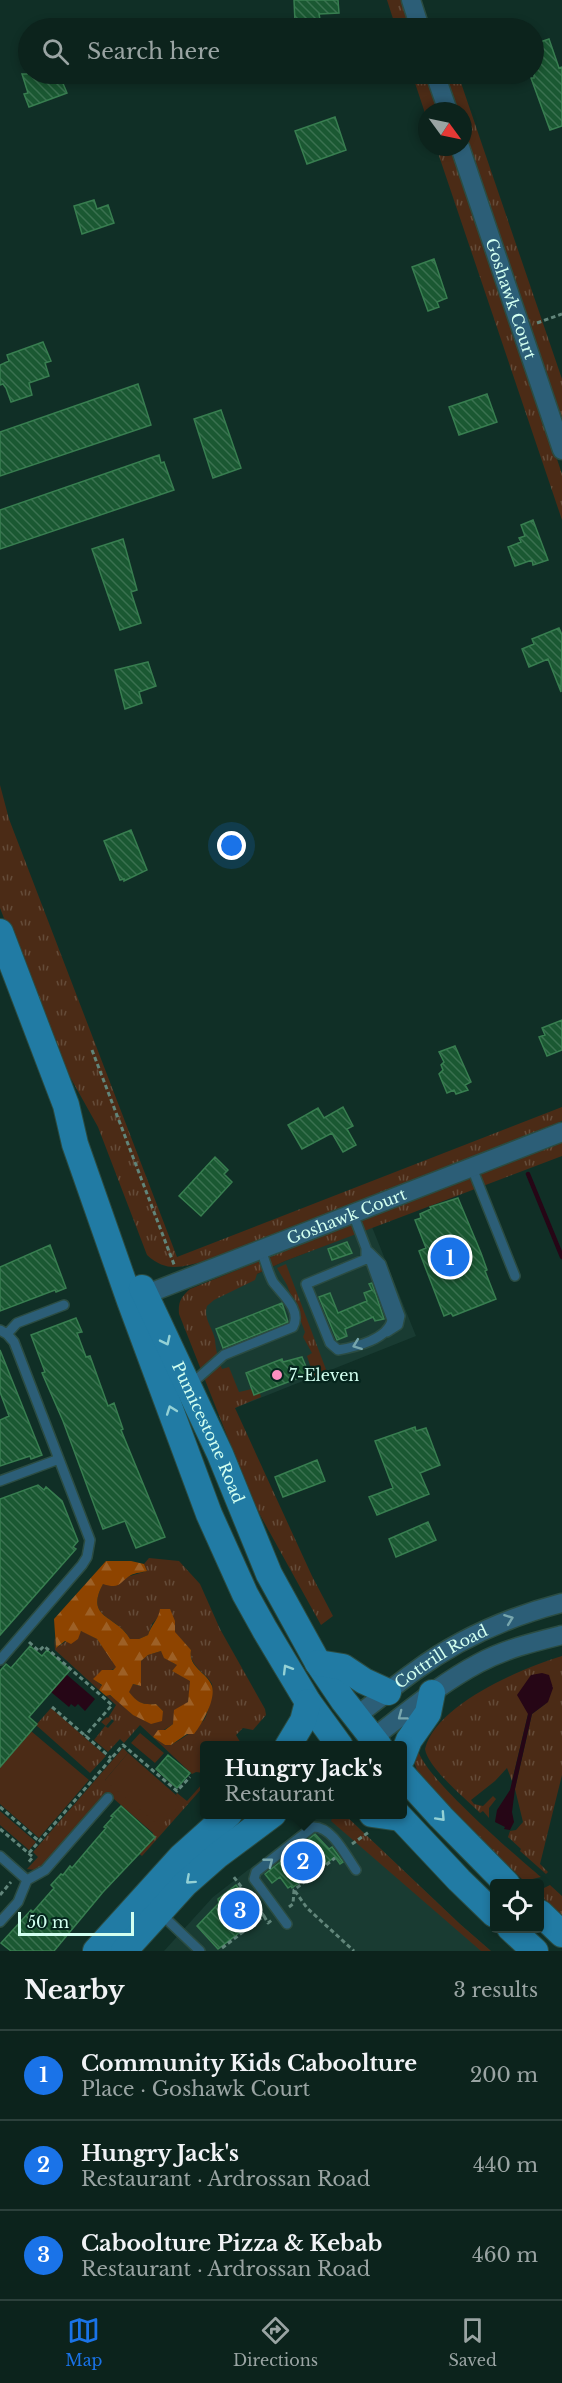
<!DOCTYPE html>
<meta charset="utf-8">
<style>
:root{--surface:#0c231c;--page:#1a2f29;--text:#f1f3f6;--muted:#9aa4a3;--line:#2c403b;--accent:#1a73e8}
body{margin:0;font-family:"Libre Baskerville",serif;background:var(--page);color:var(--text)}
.controls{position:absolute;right:18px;bottom:18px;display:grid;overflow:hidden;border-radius:6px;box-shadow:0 3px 9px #0003}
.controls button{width:54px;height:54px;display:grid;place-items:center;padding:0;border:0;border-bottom:2px solid var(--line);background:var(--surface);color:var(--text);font:30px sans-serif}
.compass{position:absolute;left:418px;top:102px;width:54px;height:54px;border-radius:50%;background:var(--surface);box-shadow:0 3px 9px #0003;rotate:123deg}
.scale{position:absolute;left:18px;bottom:15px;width:116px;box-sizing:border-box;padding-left:6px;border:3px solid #d2fff0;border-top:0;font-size:16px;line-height:21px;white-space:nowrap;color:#d2fff0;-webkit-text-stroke:4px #05251d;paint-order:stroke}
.you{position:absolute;left:232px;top:846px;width:21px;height:21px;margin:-15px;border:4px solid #fff;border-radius:50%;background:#1a73e8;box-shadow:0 0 0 9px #1a73e833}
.badge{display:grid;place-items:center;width:39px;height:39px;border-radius:50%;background:var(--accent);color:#fff;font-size:20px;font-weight:700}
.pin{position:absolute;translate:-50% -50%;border:3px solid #fff;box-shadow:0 2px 6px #0006}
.popup{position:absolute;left:200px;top:1741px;width:207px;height:78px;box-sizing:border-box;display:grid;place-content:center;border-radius:6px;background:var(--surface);filter:drop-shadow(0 2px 4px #0005);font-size:20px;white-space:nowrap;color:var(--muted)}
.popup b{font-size:22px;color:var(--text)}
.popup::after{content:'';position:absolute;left:50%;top:100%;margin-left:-12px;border:12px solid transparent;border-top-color:var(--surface)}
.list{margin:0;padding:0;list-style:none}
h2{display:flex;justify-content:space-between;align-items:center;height:78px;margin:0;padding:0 24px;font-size:26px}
h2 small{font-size:20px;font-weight:400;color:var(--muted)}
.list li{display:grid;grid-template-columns:39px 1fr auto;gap:18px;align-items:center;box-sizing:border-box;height:90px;padding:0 24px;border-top:2px solid var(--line)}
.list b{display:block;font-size:22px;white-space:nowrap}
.list p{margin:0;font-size:20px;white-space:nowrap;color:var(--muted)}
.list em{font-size:20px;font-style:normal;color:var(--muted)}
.icon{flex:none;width:33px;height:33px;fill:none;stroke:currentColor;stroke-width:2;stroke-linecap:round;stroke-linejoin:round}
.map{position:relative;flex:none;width:562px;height:1951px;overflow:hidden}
.search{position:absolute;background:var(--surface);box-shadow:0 3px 9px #0003;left:18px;right:18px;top:18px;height:66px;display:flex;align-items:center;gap:15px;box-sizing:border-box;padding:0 21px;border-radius:33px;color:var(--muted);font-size:22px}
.sheet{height:348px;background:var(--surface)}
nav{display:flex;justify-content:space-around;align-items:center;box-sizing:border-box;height:84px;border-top:2px solid var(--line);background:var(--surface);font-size:16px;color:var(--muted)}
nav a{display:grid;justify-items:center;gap:3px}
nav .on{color:var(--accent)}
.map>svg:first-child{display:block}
.built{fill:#193b32}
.grass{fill:url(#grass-tufts)}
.forest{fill:url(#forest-firs)}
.pitch{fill:#4b2b16}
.water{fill:#260616}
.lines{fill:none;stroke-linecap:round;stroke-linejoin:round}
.stream{stroke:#260616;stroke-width:4.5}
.building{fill:url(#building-back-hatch);stroke:#387e50;stroke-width:1.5}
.service-casing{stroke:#2b4c42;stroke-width:12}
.minor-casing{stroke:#2b4c42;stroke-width:21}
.secondary-casing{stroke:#2b4c42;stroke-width:28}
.path{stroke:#61857a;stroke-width:3;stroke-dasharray:4.5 3;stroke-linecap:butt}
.service{stroke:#2c5e77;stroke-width:9}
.minor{stroke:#2c5e77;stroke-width:18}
.secondary{stroke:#217ba4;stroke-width:26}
.oneway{stroke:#94d1d5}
.oneway2{stroke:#77a6ad}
.poi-dot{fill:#fd8ec0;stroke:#05251d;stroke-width:2}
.labels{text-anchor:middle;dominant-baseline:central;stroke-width:4.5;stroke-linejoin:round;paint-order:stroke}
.street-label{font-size:16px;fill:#d2fff0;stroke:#05251d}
.poi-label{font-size:16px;fill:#d2fff0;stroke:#05251d;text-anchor:start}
</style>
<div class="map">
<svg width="562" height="1951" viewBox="0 0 562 1951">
<defs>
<pattern id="grass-tufts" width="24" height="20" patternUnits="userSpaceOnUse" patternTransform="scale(1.5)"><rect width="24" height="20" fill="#4b2b16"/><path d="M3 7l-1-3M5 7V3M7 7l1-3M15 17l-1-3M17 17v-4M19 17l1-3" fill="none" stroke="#644b38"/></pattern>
<pattern id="forest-firs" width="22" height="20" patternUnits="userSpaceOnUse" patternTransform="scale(1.5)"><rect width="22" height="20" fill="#8e4400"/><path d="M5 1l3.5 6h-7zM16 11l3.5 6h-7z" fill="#9d6026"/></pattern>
<pattern id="building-back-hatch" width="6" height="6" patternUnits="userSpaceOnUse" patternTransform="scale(1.5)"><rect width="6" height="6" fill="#1a5832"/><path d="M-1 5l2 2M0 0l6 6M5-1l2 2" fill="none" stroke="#3a7150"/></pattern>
</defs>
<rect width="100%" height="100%" fill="#102f26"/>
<!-- built -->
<path class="built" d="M372 1227 416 1336 235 1408 200 1315V1305L229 1287 285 1261Z
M325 1814 345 1815 460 1924 491 1951H164L213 1897 311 1821Z"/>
<!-- grass -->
<path class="grass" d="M387 0H402L412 28H396Z
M412 74H427L440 111H427V119Z
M442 74H458L562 379V429L463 137V111H454Z
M436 147H452L562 474V520Z
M0 785 9 819 177 1257 562 1107V1121L207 1261C182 1266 168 1274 147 1255L98 1127 55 1050 0 908Z
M562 1139V1156L285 1261 257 1274 255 1280 214 1300 207 1306C203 1319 213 1328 215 1340 216 1351 218 1359 222 1369L229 1367 239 1392 252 1389 260 1393 261 1397 235 1408 312 1576 333 1616 321 1625 254 1504 179 1314C178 1302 181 1297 190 1289Z
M286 1264 327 1372 305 1381 304 1376 312 1371 307 1356 312 1353 303 1337 305 1332 287 1285 277 1268Z
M149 1558 179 1561 200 1584 220 1629 265 1709 266 1715 253 1730 243 1728 236 1735 242 1745 204 1746V1773L196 1772 192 1774 140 1725 124 1743 120 1739 108 1752 94 1740 105 1726 108 1728 114 1721 112 1719 106 1726 101 1722 107 1717 108 1718 116 1705 106 1696 109 1695C138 1712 126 1724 163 1711L156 1704C142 1705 138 1703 128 1692L133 1684 140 1686 141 1661 148 1655 161 1651 173 1663 178 1665 172 1671 191 1681 188 1702 175 1717 173 1724 153 1737 165 1745H171C181 1740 196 1729 204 1720 208 1715 214 1690 212 1684 205 1671 189 1667 191 1650L175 1633V1621L159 1616 152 1624 148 1635 139 1639H130C117 1615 84 1619 103 1584L147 1571 144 1564Z
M82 1631 97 1639 117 1667 94 1679 102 1686 99 1690 55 1650 54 1637 56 1648Z
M562 1656V1775L540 1864 548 1872 546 1874 520 1851 521 1849 508 1837 510 1831 516 1830 523 1822 515 1789 532 1714 548 1702 528 1714 512 1781 507 1768 495 1781 471 1800 474 1804 483 1806 493 1796 496 1799 489 1808V1818L483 1811 480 1813C465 1798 428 1768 425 1749 436 1704 522 1668 562 1656Z
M51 1708 106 1756 90 1773 36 1725Z
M123 1748 128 1753 105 1780 182 1801 176 1795 177 1793 187 1801 204 1782V1786L142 1856 137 1852 143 1844 147 1846 155 1837 152 1835 153 1833 106 1792 43 1865 35 1870 27 1869 38 1857 33 1852Z
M418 1750C424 1777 516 1856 541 1877L524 1881 465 1824 418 1773 413 1759Z
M0 1811 36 1842 29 1850 0 1825Z
M334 1814 345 1815 460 1924 491 1951H481L331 1821Z
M550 1885 562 1896V1916L540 1895V1890Z"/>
<!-- forest -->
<path class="forest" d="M106 1561H131L144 1564 147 1571C143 1572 135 1573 131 1575 119 1582 121 1590 103 1584 84 1619 117 1615 130 1639H139L148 1635C151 1625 159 1619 160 1609H170L175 1621V1632L191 1650C188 1668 207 1672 212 1686 216 1700 202 1724 194 1734H187L171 1745H165L153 1737 158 1730H165L173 1724 174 1710 188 1702 190 1681 172 1671 177 1665 164 1658 161 1651 148 1655 141 1661V1686L133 1684 129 1692C138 1703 142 1705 156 1704L163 1711 162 1721 151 1724 133 1715 110 1695 106 1696 99 1690 102 1685 93 1679 102 1670H113L116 1667 97 1639 81 1631 78 1639 71 1644 65 1641 56 1648 54 1619Z"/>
<!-- pitch -->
<path class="pitch" d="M31 1731 89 1780 39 1838 0 1804V1767Z
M140 1733 164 1753 155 1763 131 1743Z
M128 1753 183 1801 160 1827 105 1780Z"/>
<!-- water -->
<path class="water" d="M542 1673 549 1675 553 1688 548 1702 532 1714 515 1789 512 1812 514 1822 510 1830 504 1829 505 1827 495 1822 497 1810 510 1790 528 1714 517 1695 531 1675Z
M66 1674 95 1699 85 1711 78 1704 75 1707 71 1704 69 1707 51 1692Z"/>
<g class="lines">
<!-- stream -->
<path class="stream" d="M528 1174 562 1257"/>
</g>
<!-- building -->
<path class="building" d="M294 0H338L339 13 319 14 320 19 295 22Z
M549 39 559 68 562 67V126L550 130 531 78H534V44Z
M22 74H59L67 93 29 107 24 94 28 93Z
M335 117 346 150 307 164 295 131Z
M94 200 97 209 108 205 114 223 82 234 74 206Z
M434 259 447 298 437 302 439 307 428 311 412 267Z
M43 342 51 361 45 363 49 376 29 383 32 395 11 402 6 388 3 384 0 385V365L9 361 7 355Z
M138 384 151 425 0 476V432Z
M487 394 497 422 459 435 449 407Z
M221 410 241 468 213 478 194 419Z
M159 455 161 463 164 462 174 490 0 549V510Z
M533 520 548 560 533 565 532 560 515 566 508 547 521 542 519 538 525 536 521 525Z
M123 539 137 590 131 592 141 623 120 630 92 549Z
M559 628 562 635 561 692 548 659 529 667 522 649 534 644 532 639Z
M148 662 156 686 139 692 142 703 125 709 115 670Z
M131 830 147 870 124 881V879L120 880 104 841Z
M562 1020V1050L547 1056 539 1037 545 1035 542 1028Z
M455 1046 471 1082 465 1085 468 1090 456 1094 454 1090 447 1093 439 1074 443 1070 441 1065 444 1062 439 1052Z
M343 1107 353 1126 347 1129 356 1145 343 1152 332 1133 302 1149 288 1125 318 1108 324 1118Z
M215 1157 228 1170 224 1174 232 1182 201 1216 179 1196Z
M458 1198 481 1253 487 1270 485 1271 496 1299 453 1316 451 1313 444 1316 419 1251 426 1248 415 1220 421 1218 420 1214 431 1209 430 1207Z
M347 1242 352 1253 332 1260 328 1249Z
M50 1245 66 1288 56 1292 55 1290 0 1311V1267Z
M372 1283 384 1319 375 1321 373 1317 345 1329 347 1336 337 1340 319 1297 330 1293 338 1313 367 1301 364 1293 372 1290 369 1284Z
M282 1303 288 1322 223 1348 216 1329Z
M76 1318 82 1332 77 1333 86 1357 90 1356 108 1406 114 1403 123 1429 121 1430 165 1537 136 1548 125 1521 103 1529 63 1421 42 1373 45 1372 31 1335Z
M0 1350 42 1455 31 1459 30 1456 0 1466V1420L9 1416 0 1392Z
M302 1357 309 1374 254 1395 246 1373 282 1359 283 1362Z
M415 1427 416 1431 426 1428 440 1465 420 1473 429 1494 377 1515 369 1497 393 1488 375 1441Z
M317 1460 325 1481 283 1497 275 1477Z
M38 1485 44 1490 46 1487 62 1501 78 1541 73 1547 76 1549 0 1635V1499Z
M428 1522 436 1540 396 1557 389 1539Z
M30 1646 42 1656 47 1650 70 1670 29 1717 37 1724 0 1767V1671L6 1664 11 1668Z
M168 1755 190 1773 177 1788 156 1769Z
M121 1806 155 1837 103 1892 54 1951H11L1 1943 31 1910 33 1912 54 1888 51 1885 61 1874 63 1875 70 1866 72 1868 88 1849 106 1828 104 1827 113 1817 111 1816Z
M315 1834 329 1849 332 1847 343 1862 340 1864 335 1857 292 1888 291 1886 288 1888 280 1877 272 1883 265 1874Z
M236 1885 261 1916 218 1949 197 1926 219 1903 218 1899Z"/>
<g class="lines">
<!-- service casing -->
<g class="service-casing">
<path id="service" d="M472 1168 515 1276
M353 1214 366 1248V1259L306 1284 330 1343 338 1350C356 1347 388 1339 392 1320L366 1248
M369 1252 381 1264 400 1316 398 1325 387 1332
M0 1330 7 1334 14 1342 90 1540 87 1557 82 1565 0 1660
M7 1334 17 1323 64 1305
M190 1385 224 1355 293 1327C302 1310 282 1294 273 1282 268 1273 265 1260 261 1250
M0 1481 59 1459
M0 1856 27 1880
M160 1913 200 1951
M0 1922 18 1902 27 1880 45 1870 108 1798
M287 1924 254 1879 256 1872 313 1827C332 1826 346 1856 356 1870"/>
</g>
<!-- minor casing -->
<g class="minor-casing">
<g id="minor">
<path d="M411 0 420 28"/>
<path d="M435 74 448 111"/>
<path id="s1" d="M460 147 562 450"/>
<path id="s2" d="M134 1299 562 1132"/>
<path id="s3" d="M356 1716C376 1702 395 1685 415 1671 460 1638 508 1617 562 1603"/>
<path d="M373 1738C407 1712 441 1683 479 1663 505 1649 534 1642 562 1635"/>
</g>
</g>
<!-- secondary casing -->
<g class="secondary-casing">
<g id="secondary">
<path d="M0 932 66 1105 75 1144 130 1301 209 1514 245 1594 265 1630 308 1702 340 1746"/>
<path id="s4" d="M142 1288 220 1454 269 1574 318 1663 343 1700 379 1746"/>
<path d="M318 1663 343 1667 364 1681 388 1692"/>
<path d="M288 1746 303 1721 308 1702"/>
<path d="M402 1758 409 1740 428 1713 432 1693"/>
<path d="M402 1774 441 1817 507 1884"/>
<path d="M372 1814 400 1818"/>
<path d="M397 1814 459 1880 494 1914"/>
<path d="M540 1913 562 1934"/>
<path d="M510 1928 535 1951"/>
<path d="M96 1951 181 1857 229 1814"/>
<path d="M124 1951 185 1884 218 1855 273 1814"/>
</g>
</g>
<!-- path -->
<path class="path" d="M537 323 562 314
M92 1050 175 1267
M29 1642 39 1651 44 1646 112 1705 85 1736
M52 1707 111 1758
M0 1807 39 1841
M0 1829 33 1857 27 1864
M352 1844 369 1832
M29 1853 123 1745 177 1791 190 1777
M295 1891 307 1908 354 1951
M0 1895 11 1882
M289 1907 293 1904 294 1890 335 1858
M264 1916 268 1923 272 1920
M222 1948 264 1916 233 1876"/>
<!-- service -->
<use href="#service" class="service"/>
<!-- minor -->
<use href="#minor" class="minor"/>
<!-- secondary -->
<use href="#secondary" class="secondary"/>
</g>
<!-- one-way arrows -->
<defs><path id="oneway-chevron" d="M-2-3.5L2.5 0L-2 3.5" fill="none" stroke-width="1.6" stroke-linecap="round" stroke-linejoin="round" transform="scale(1.5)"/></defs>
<g class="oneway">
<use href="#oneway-chevron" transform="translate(166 1341) rotate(64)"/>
<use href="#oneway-chevron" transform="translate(171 1410) rotate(-110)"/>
<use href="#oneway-chevron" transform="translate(287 1669) rotate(-121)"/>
<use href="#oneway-chevron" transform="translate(441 1817) rotate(47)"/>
<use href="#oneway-chevron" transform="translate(190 1880) rotate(138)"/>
</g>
<g class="oneway2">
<use href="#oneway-chevron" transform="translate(357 1345) rotate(159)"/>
<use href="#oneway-chevron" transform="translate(509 1619) rotate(-21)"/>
<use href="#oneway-chevron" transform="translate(402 1716) rotate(143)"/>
<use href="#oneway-chevron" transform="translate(269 1862) rotate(-38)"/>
</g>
<!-- markers -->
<circle class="poi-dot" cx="277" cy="1375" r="6"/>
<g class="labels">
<!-- street labels -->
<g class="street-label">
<text stroke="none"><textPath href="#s1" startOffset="160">Goshawk Court</textPath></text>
<text stroke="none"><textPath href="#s2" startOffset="228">Goshawk Court</textPath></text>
<text stroke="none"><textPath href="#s4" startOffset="159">Pumicestone Road</textPath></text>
<text stroke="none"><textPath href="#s3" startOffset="104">Cottrill Road</textPath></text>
</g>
<!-- poi labels -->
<g class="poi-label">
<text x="289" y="1375">7-Eleven</text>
</g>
</g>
</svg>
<div class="controls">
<button><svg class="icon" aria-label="locate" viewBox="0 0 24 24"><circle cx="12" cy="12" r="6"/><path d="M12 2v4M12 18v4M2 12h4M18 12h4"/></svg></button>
</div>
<svg class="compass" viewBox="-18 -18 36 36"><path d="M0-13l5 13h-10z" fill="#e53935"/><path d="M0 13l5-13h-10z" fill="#9aa4a3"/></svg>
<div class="scale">50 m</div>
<div class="you"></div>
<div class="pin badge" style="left:450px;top:1257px">1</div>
<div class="pin badge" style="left:303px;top:1861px">2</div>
<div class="popup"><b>Hungry Jack's</b>Restaurant</div>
<div class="pin badge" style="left:240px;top:1910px">3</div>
<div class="search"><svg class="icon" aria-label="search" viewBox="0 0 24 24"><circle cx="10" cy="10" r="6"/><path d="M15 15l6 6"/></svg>Search here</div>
</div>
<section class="sheet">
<h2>Nearby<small>3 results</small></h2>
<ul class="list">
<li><span class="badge">1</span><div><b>Community Kids Caboolture</b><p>Place · Goshawk Court</p></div><em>200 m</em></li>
<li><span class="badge">2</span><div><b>Hungry Jack's</b><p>Restaurant · Ardrossan Road</p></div><em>440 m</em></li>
<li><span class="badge">3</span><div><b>Caboolture Pizza &amp; Kebab</b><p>Restaurant · Ardrossan Road</p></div><em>460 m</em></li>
</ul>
</section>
<nav>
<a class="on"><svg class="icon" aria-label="map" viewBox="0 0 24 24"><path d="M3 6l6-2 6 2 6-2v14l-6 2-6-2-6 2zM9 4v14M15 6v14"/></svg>Map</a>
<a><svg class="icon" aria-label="directions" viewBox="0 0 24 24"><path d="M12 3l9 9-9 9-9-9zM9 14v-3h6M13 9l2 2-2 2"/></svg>Directions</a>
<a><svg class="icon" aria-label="saved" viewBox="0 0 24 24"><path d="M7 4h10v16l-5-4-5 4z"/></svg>Saved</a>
</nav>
